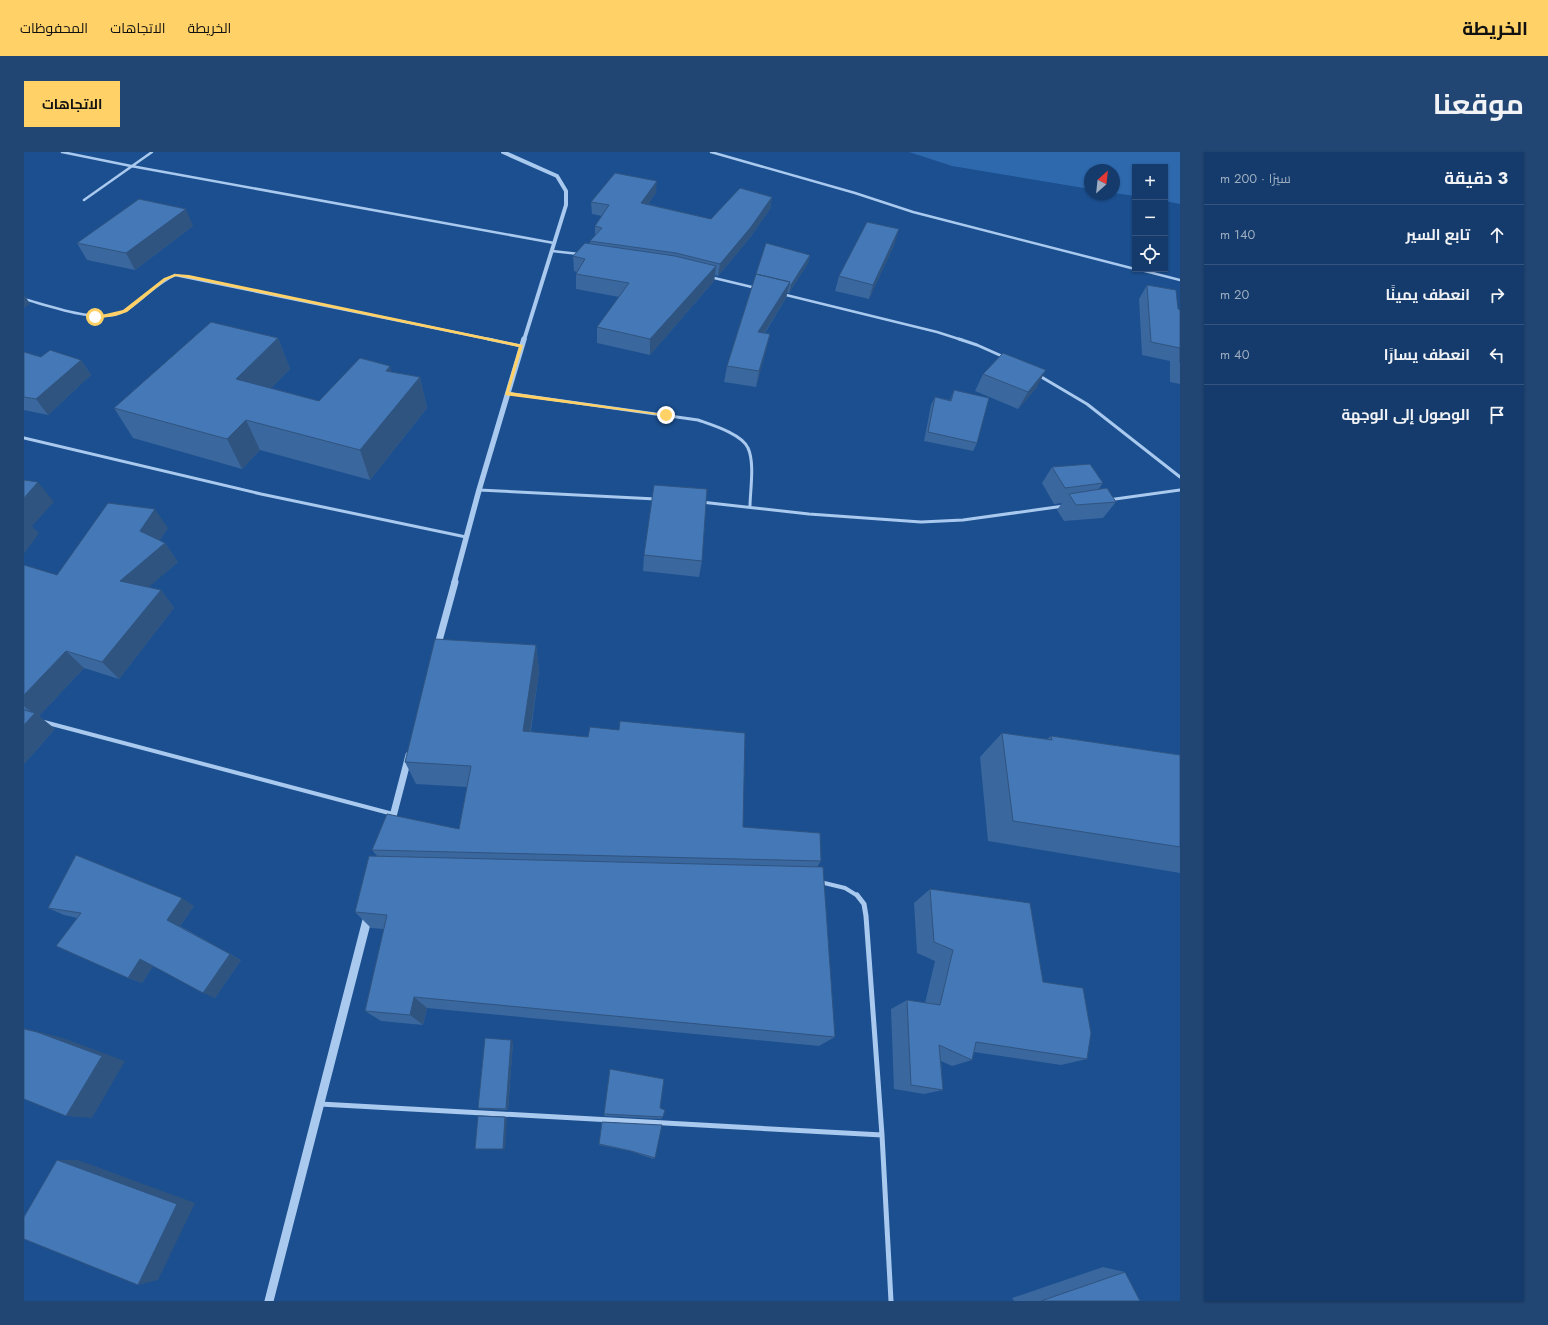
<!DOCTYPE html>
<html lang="ar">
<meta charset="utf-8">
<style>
:root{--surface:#143b6b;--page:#214673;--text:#f1f3f6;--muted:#9dadc1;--line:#33557e;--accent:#ffd166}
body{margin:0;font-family:Jost,Cairo,sans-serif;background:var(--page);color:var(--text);direction:rtl}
.controls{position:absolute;right:12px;top:12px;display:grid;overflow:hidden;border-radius:0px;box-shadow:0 1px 3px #0004}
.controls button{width:36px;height:36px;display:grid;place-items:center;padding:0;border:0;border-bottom:1px solid var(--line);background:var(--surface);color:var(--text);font:20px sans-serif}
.compass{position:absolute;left:1060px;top:12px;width:36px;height:36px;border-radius:50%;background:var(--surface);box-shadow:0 1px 3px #0004;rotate:27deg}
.stop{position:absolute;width:12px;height:12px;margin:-9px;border:3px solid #ffd166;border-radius:50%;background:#fff}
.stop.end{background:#ffd166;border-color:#fff;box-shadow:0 1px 4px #0008}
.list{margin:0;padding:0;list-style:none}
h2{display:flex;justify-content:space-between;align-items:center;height:52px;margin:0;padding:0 16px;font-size:17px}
h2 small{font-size:13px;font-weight:400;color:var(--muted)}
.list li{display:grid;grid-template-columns:26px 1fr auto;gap:12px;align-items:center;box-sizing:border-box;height:60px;padding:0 16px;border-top:1px solid var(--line)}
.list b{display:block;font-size:15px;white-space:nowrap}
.list em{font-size:13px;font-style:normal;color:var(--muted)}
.icon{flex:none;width:22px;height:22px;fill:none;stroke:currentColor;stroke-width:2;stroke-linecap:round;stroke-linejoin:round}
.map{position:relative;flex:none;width:1156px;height:1149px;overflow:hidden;direction:ltr;border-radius:0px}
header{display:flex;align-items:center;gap:24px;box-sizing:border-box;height:56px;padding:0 20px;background:var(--accent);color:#111}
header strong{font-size:19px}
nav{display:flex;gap:22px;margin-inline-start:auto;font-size:14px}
.intro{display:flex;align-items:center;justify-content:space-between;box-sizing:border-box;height:96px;padding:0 24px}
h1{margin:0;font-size:28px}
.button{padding:10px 18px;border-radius:0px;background:var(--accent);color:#111;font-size:14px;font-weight:700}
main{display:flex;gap:24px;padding:0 24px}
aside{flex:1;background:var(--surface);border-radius:0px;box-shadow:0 1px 3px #0004}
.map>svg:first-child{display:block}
.green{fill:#2e69ad}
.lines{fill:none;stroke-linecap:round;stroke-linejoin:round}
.minor-far3{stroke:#a9c9ee;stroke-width:2.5}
.minor-far2{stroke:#a9c9ee;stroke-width:3}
.minor-far1{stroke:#a9c9ee;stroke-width:4}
.minor{stroke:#a9c9ee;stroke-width:5}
.tertiary-far3{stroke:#a9c9ee;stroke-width:4}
.tertiary-far2{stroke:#a9c9ee;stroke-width:5.5}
.tertiary-far1{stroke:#a9c9ee;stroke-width:7}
.tertiary{stroke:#a9c9ee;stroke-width:9}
.wall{fill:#3a679d}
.shaded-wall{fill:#305480}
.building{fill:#4478b7;stroke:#305480}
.route{fill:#ffd166}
</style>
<header>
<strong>الخريطة</strong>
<nav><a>الخريطة</a><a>الاتجاهات</a><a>المحفوظات</a></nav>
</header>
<div class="intro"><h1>موقعنا</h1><a class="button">الاتجاهات</a></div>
<main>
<aside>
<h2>3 دقيقة<small>سيرًا · 200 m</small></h2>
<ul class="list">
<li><svg class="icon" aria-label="ahead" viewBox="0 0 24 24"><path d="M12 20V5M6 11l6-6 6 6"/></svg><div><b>تابع السير</b></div><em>140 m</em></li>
<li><svg class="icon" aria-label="right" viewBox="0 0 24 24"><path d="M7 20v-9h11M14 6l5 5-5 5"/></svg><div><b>انعطف يمينًا</b></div><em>20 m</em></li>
<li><svg class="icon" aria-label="left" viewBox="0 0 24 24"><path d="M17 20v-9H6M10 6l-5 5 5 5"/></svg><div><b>انعطف يسارًا</b></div><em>40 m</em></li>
<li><svg class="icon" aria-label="arrive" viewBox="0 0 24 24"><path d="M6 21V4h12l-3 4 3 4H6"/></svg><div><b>الوصول إلى الوجهة</b></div></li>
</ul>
</aside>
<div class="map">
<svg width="1156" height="1149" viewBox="0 0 1156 1149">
<rect width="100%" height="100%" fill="#1b4f8f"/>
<!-- green -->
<path class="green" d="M885 0H1156V52L1141 49V15H1111V44L1090 41V18H1066V37L928 14Z"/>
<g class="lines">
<!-- minor-far3 -->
<path class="minor-far3" d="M38 0 107 14 530 91
M687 0 831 41 889 60 1111 117
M60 48 128 0
M528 99 555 102
M1113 117 1156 128
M686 125 732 136
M758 142 913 180 938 188
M0 147C26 154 77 173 101 159 119 148 132 131 151 123L469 188"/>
<!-- minor-far2 -->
<path class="minor-far2" d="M464 187 497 194
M935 187 953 193 980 205
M1014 223 1063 252 1156 325
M483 241 674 268C688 273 718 282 724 296 731 311 726 339 726 355
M0 286 237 342 442 385
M455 338 632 347
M1084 348 1156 338
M677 350 785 362 897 370 939 368 1040 354"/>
<!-- minor-far1 -->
<path class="minor-far1" d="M20 570 369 662
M796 730 821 736 834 744"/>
<!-- minor -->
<path class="minor" d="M833 743 840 752 842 764 858 983 867 1149
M296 952 858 983"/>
<!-- tertiary-far3 -->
<path class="tertiary-far3" d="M479 0 533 24 542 39V53L500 188"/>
<!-- tertiary-far2 -->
<path class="tertiary-far2" d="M430 431 455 338 500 187"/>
<!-- tertiary-far1 -->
<path class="tertiary-far1" d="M413 496 431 430
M367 672 385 603"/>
<!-- tertiary -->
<path class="tertiary" d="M245 1149 344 764"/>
</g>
<!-- wall -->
<path class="wall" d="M632 41 624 52 687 67 748 45 746 57 725 87 694 124 691 123 690 129 626 203 573 191V175L595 145 552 137V122L553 120 550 119 549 104 566 92V89L571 84V74L578 64 568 62 567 50Z
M169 74 111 118 63 108 53 91Z
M871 91 845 147 811 139 815 124Z
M786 103 784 111 765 141H763L762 146 741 181 746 182 742 198 732 235 700 230 703 214 732 122Z
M1123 133 1154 157 1156 158V232L1146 230V209L1118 203 1115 147Z
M254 186 266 217 247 236 295 249 368 220 396 225 403 256 346 328 236 298 218 317 109 286 90 256Z
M0 200 17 205 57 208 67 223 24 263 0 258Z
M959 222 1013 235 994 257 951 239Z
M930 238 953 291 949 299 900 289 907 253 911 245 926 248Z
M1028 315 1079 331 1074 338 1092 350 1079 366 1040 369 1033 358 1038 351 1030 352 1018 331Z
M144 376 135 389 141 391 154 410 124 435 137 438 150 456 95 527 60 516 15 564 31 577 0 612V413L33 423Z
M620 403 678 409 675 425 619 419Z
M512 493 515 519 507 579 719 675 797 709 793 715 811 885 795 894 403 856 399 873 357 869 341 859 360 777 347 776 331 760 353 704 348 698 435 677 443 635 392 632 381 610Z
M978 581 1023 587 1027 584 1156 603V721L964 689 956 605Z
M906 737 1019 830 1063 907 1037 913 950 900 948 908 928 914 917 909 919 938 900 942 870 937 867 857 883 848 901 851 911 809 893 801 890 751Z
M170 754 156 774 217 808 191 846 129 814 118 831 104 826 53 766 40 763 24 756Z
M489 890 484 958 457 957 454 956Z
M586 917 636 956 639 965 637 967 580 964Z
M578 970 631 1006 629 1007 606 999 575 993Z
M1079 1115 1101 1120 1116 1149H990L988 1146Z"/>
<!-- shaded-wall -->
<path class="shaded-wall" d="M633 29 632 41 616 63 617 51Z
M748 45 746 57 725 87 694 124 696 112Z
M162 57 169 74 111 118 102 101Z
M875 77 871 91 845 147 849 133Z
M786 103 784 111 765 141 767 133Z
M692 114 690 129 626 203V187Z
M766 130 762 146 731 196 734 180Z
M0 142 6 152 0 156Z
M746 182 742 198 732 235 735 219Z
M254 186 266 217 226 258 212 227Z
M57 208 67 223 24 263 12 247Z
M366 214 374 244 362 219Z
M1022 218 1013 235 994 257 1004 240Z
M396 225 403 256 346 328 336 298Z
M222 268 236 298 218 317 203 287Z
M14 330 30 350 8 374 15 381 0 402V346Z
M131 357 144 376 129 398 116 379Z
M141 391 154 410 111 447 96 429Z
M137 438 150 456 95 527 78 510Z
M512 493 515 519 503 602 499 579Z
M42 499 60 516 15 564 31 577 0 612V573L10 562 0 554V543Z
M158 746 170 754 155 775 143 768Z
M206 802 217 808 191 846 179 841Z
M116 807 130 813 118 831 104 826Z
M390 845 403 856 399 873 386 863Z
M0 876 39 886 101 909 68 966 42 964Z
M487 888 489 890 484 958 482 957Z
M481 965 483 966 481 998 479 997Z
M33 1008H54L171 1051 134 1128 114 1133Z"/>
<!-- building -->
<path class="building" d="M591 21 633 29 617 51 687 67 716 36 748 45 727 75 696 112 652 101 566 89 578 76 571 74 585 53 567 50Z
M115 47 162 57 102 101 53 91Z
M843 70 875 77 849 133 815 124Z
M561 91 651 104 692 114 626 187 573 175 605 131 552 122 561 107 549 104Z
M742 91 786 103 767 133 765 132 766 130 732 122Z
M732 122 766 130 734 180 746 182 735 219 703 214Z
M1123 133 1152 138 1154 157 1156 158V211V196L1127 190Z
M187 170 254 186 212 227 295 249 336 206 366 214 362 219 396 225 336 298 222 268 203 287 90 256Z
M26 198 57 208 12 247 0 245V200L17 205Z
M979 201 1022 218 1004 240 959 222Z
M930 238 965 246 953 291 904 280 911 245 927 249Z
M1066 312 1079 331 1041 336 1028 315Z
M0 328 14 330 0 346Z
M630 333 683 337 678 409 620 403Z
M1083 336 1092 350 1052 353 1045 342Z
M84 351 131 357 116 379 141 391 96 429 137 438 78 510 42 499 0 543V413L33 423Z
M411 487 512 493 499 579 564 585 566 575 595 578 596 569 721 581 719 675 796 681 797 709 348 698 363 662 435 677 447 614 381 610Z
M0 558 11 561 0 573Z
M978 581 1028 588 1027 584 1156 603V695L989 669Z
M52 703 158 746 143 768 206 802 179 841 116 807 104 826 32 794 57 761 24 756Z
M345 704 799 715 811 885 390 845 386 863 341 859 363 763 331 760Z
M906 737 1006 751 1019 830 1059 836 1067 881 1063 907 952 890 948 908 915 893 919 938 887 933 883 848 916 853 929 798 910 790Z
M0 877 13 880 78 904 42 964 0 947Z
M461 886 487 888 482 957 454 956Z
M586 917 640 927 636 956 641 958 639 965 580 962Z
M454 964 481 965 479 997H451Z
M578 970 638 973 631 1006 607 999 575 992Z
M33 1008 153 1052 114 1133 0 1087V1065Z
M1101 1120 1116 1149H1017Z"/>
<!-- route -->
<path class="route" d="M151 122 165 123 499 193 485 240 645 263 642 264 481 243 495 195 165 126 152 124 142 128 103 160 91 164 71 167 69 165 99 158 140 126Z"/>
</svg>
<div class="controls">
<button>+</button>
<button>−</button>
<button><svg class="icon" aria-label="locate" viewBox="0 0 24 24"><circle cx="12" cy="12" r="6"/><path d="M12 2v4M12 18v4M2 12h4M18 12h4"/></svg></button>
</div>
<svg class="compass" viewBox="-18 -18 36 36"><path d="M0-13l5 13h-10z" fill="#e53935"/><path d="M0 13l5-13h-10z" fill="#9dadc1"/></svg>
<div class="stop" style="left:71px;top:165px"></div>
<div class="stop end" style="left:642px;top:263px"></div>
</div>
</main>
